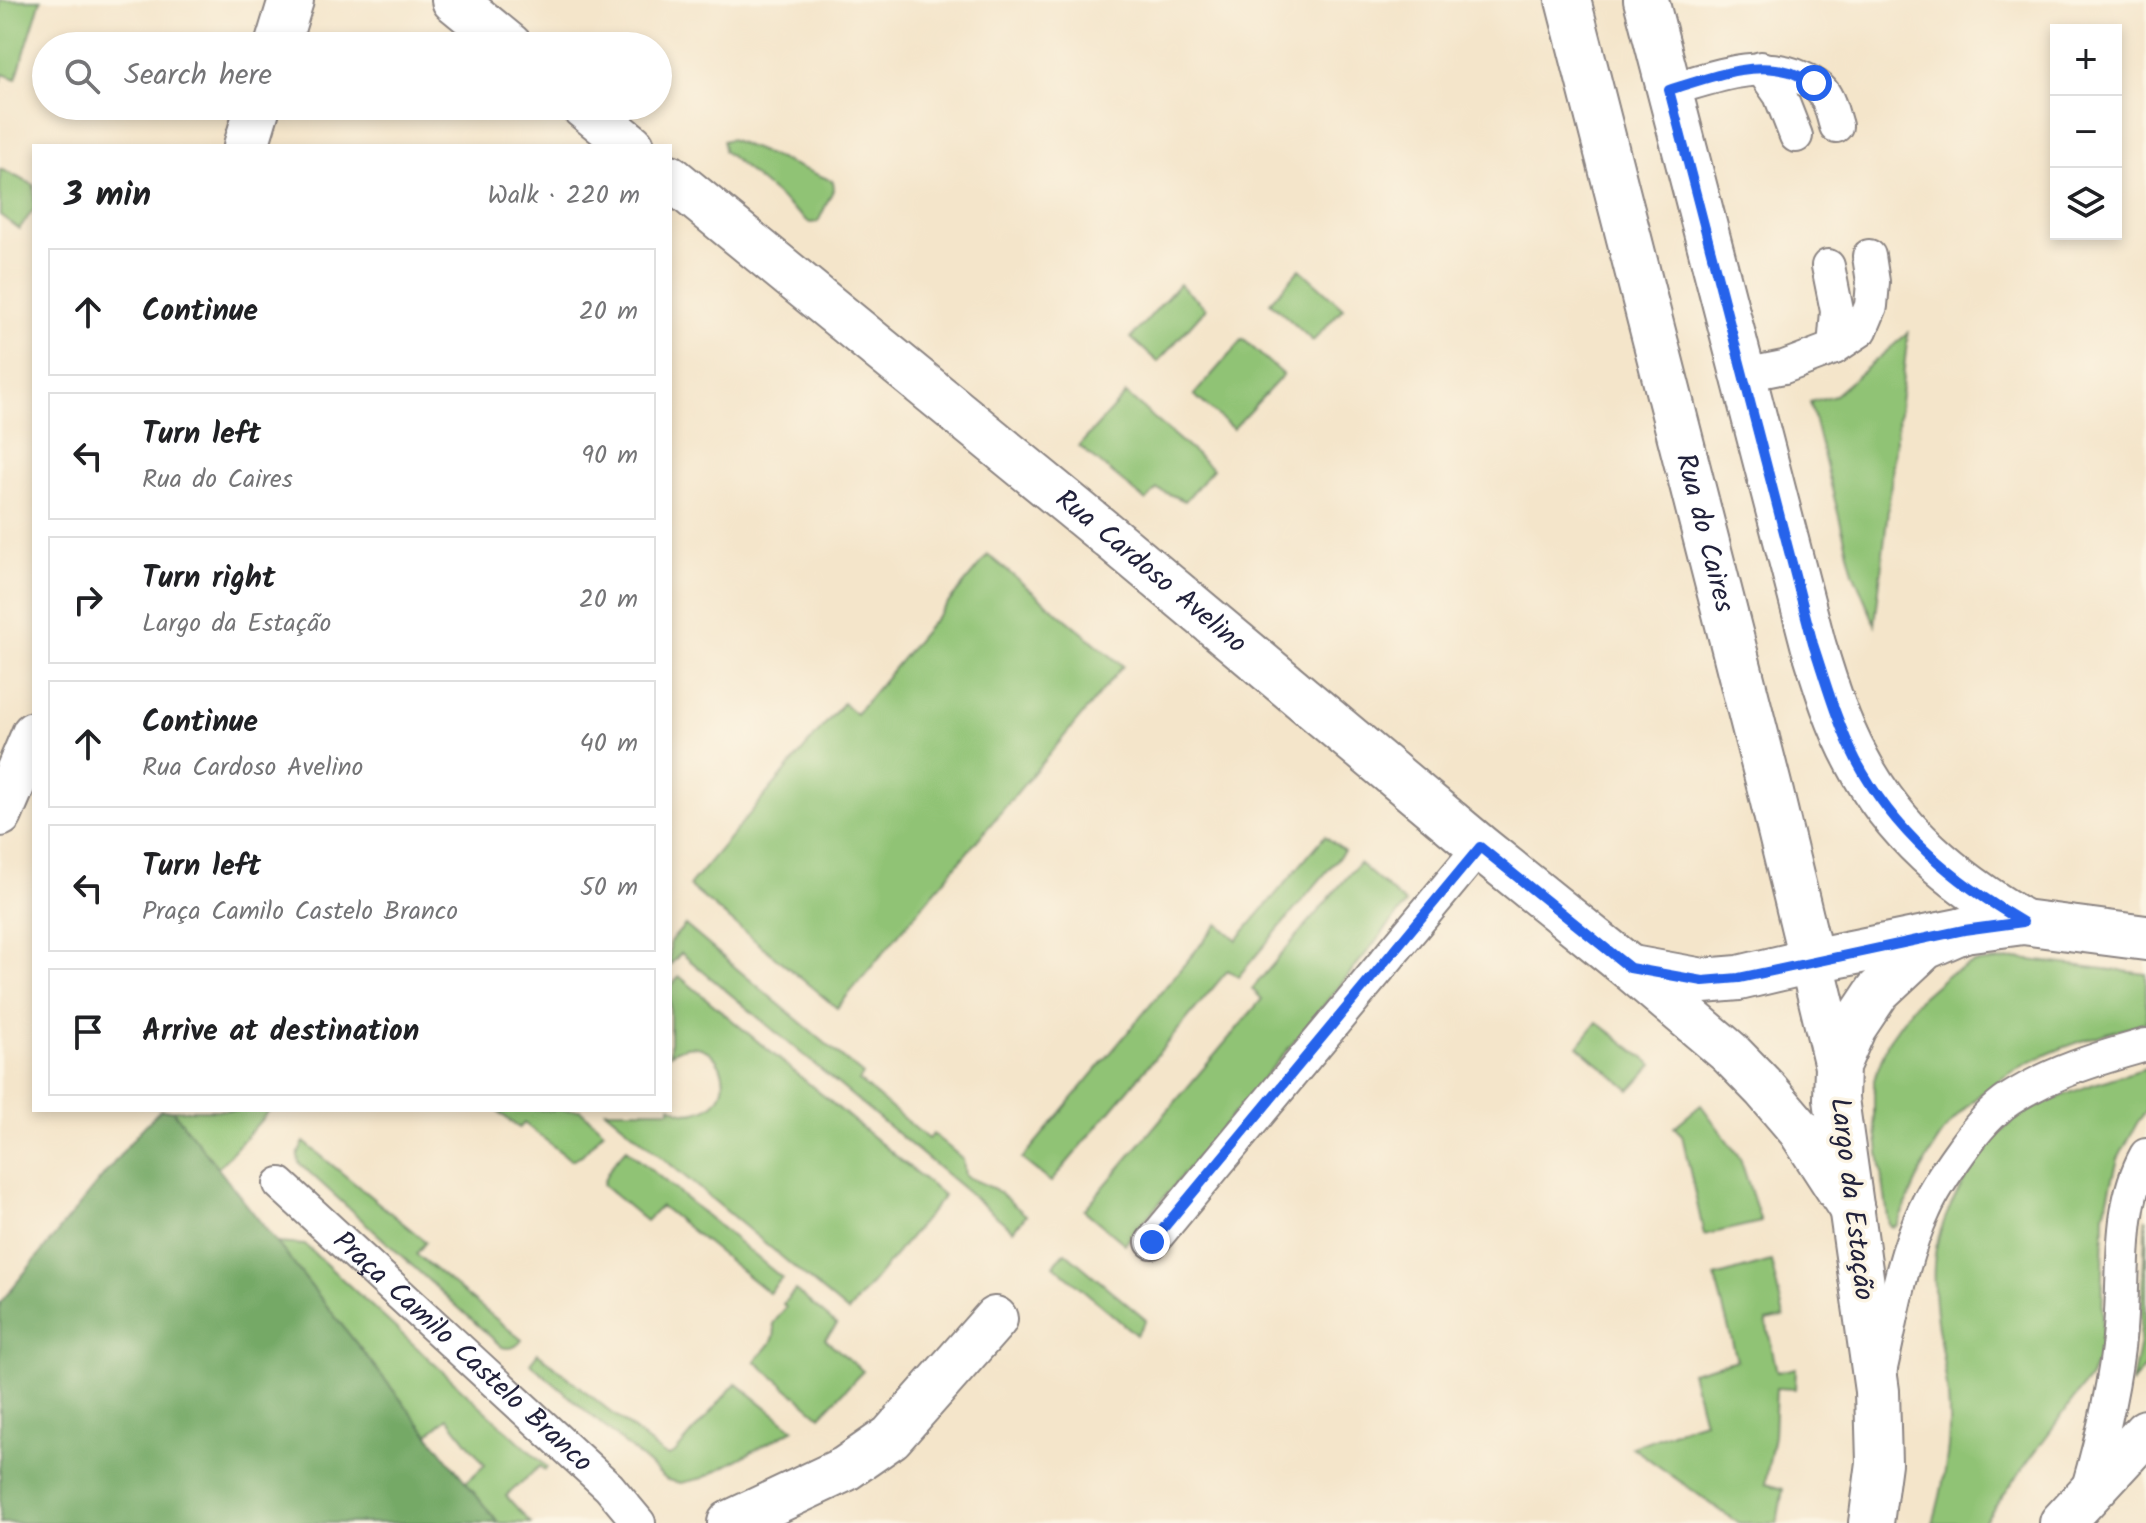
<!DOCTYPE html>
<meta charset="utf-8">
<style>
:root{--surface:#fff;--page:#f6f6f6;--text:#202124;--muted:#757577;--line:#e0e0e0}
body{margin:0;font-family:Kalam,sans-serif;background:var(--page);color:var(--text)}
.controls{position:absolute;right:24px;top:24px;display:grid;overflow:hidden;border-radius:0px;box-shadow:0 4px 12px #0003}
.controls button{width:72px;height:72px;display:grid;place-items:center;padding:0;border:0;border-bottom:2px solid var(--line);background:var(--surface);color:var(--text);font:40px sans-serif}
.stop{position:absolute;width:24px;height:24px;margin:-18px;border:6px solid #2563eb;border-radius:50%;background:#fff}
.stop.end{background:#2563eb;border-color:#fff;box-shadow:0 2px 8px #0008}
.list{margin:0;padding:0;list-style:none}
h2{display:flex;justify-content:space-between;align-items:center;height:104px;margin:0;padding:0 32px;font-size:34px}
h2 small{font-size:26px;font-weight:400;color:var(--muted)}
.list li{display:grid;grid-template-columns:52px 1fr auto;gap:24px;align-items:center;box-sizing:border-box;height:128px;margin:0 16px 16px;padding:0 16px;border:2px solid var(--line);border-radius:0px}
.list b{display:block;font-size:30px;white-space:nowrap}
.list p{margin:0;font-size:26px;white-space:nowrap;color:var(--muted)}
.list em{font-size:26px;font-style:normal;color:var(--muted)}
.icon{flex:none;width:44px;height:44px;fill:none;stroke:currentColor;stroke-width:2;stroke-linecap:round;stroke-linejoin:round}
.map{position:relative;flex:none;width:2146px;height:1523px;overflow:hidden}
.search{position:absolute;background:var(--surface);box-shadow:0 4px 12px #0003;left:32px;top:32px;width:640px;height:88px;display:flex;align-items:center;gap:20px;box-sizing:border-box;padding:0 28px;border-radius:44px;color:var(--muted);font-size:30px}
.panel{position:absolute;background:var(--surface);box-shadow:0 4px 12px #0003;left:32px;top:144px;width:640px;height:968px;border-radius:0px}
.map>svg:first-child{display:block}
.green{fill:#90c374;stroke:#597258;stroke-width:2}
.forest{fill:#74a966;stroke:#4b6650;stroke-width:2}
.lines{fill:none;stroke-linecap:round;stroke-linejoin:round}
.lane-casing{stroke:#8b8482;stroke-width:36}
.street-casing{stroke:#8b8482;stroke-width:48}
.secondary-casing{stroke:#8b8482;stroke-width:48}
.lane{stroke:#fff;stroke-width:32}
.street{stroke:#fff;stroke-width:44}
.secondary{stroke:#fff;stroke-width:44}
.route{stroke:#2563eb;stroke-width:10}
.labels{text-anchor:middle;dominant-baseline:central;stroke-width:7;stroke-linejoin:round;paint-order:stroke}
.street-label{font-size:28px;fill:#22223b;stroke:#fcf5e5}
</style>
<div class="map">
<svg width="2146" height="1523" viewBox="0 0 2146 1523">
<rect width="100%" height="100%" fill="#fcf5e5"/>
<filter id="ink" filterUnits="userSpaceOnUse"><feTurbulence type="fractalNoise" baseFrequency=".0125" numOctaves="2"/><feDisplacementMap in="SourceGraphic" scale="16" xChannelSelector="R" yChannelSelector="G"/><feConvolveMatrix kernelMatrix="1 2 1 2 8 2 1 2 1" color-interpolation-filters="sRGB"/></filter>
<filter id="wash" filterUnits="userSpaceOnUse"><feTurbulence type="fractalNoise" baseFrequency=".006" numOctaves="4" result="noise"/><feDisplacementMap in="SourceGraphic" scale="32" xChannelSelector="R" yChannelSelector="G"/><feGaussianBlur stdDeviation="1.8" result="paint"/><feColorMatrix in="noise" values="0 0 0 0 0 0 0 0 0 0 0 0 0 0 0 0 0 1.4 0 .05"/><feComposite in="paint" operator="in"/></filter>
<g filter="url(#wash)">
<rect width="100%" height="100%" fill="#f4e5ca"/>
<!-- green -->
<path class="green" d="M0 0H41L16 79 3 74 0 83Z
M730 139 833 181 834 188 818 222 810 223 806 220 724 151 723 141Z
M0 169 34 185V209L19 229 0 215Z
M1300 269 1343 308 1313 341 1270 302Z
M1179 284 1206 308 1158 362 1131 338Z
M1908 333 1875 624 1853 572 1810 402 1835 395Z
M1243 339 1283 375 1233 429 1194 395Z
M1126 394 1213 469 1185 501 1157 489 1146 501 1079 446Z
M988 555 1123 666 837 1008 689 886 843 703 856 714Z
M1325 836 1344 851 1238 977 1228 970 1051 1182 1022 1159 1218 924 1237 940Z
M1359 863 1406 904 1303 1031 1125 1244 1084 1210 1262 999 1252 989Z
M685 925 863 1075 859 1081 928 1139 933 1134 963 1159 965 1176 995 1189 1026 1215 1013 1230 681 953 670 965V942Z
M2021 959 2146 974V1022C2070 1043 2000 1063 1948 1127 1925 1155 1912 1193 1897 1225L1893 1227 1889 1225 1874 1116V1080L1888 1041 1915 1003 1947 975 1974 963Z
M679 976 944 1196 848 1312 605 1110H670V1106C680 1112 688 1115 699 1111 748 1098 716 1023 670 1054V988Z
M1597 1022 1653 1065 1630 1090 1578 1046Z
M2146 1068V1111L2137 1123 2118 1159 2104 1214 2102 1335 2098 1358 2090 1377 1983 1523H1933C1945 1482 1952 1440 1948 1397 1944 1353 1931 1308 1934 1264 1936 1217 1982 1142 2021 1115 2027 1111 2036 1108 2043 1105 2076 1088 2111 1079 2146 1068Z
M1701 1105 1740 1158 1761 1222 1704 1235 1682 1135 1674 1127Z
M172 1110H270L218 1168Z
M496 1110H580L604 1131 582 1155 571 1160 524 1123 519 1128Z
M304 1142 426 1242 416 1254 522 1340C517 1347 511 1350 502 1347L299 1163 298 1155Z
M626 1149 782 1278 769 1293 661 1206 646 1221 603 1185C606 1171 616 1160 626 1149Z
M2146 1218V1367L2132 1383 2140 1341Z
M277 1243 305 1245 547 1467 544 1470 540 1466 506 1496 531 1523H498L466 1482 485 1465 448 1418 428 1434Z
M1065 1252 1146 1320 1136 1335 1054 1265Z
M1771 1261 1784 1317 1766 1321 1777 1372 1796 1368 1795 1389 1776 1388 1774 1436 1765 1484 1783 1489 1777 1523H1738L1632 1447 1688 1426 1704 1421 1691 1372 1737 1360 1715 1277Z
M795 1290 837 1325 825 1339 863 1371 820 1416 755 1361C765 1350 780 1339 773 1324L786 1307 783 1304Z
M538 1353 663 1454 669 1456 675 1453 736 1383 794 1429 703 1478 681 1483 667 1480 530 1363Z"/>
<!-- forest -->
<path class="forest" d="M160 1110H172L498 1523H0V1303L138 1133Z"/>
</g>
<g filter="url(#ink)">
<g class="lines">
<!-- lane casing -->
<g class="lane-casing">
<g id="lane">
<path d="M1761 68 1780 95 1796 136"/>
<path d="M1669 90C1712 78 1759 58 1802 78 1811 82 1821 87 1826 97 1831 105 1833 117 1836 126"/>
<path d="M1828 266 1837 311 1834 348"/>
<path d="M1744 375 1784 367 1834 348 1861 330 1871 306 1873 282 1869 256"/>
<path id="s1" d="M280 1184 609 1487 639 1523"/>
<path d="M1152 1242 1480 847"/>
<path d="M1881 1368C1893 1315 1901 1259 1925 1209 1934 1189 1947 1170 1960 1152 1974 1132 1990 1112 2010 1099 2052 1072 2099 1058 2146 1045"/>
<path d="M2087 1491C2102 1439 2115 1384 2120 1329 2125 1272 2117 1207 2146 1155"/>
</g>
</g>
<!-- street casing -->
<g class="street-casing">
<g id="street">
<path d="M454 0 510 46"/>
<path d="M277 46 291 0"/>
<path d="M583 106 632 146"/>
<path d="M246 146 258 106"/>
<path id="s2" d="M670 177 1117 543 1480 847 1630 968 1729 1052 1765 1089 1800 1130 1852 1210"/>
<path d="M0 814 34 734"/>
<path d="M1632 968 1703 981 1739 978 1811 961"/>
<path d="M730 1523 845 1469 891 1437 995 1319"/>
</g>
</g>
<!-- secondary casing -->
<g class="secondary-casing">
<g id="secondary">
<path id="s3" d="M1568 0 1769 785 1837 1066"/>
<path d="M1646 0 1813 644C1825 683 1837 723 1857 760 1894 832 1954 881 2023 922"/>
<path d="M1811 961 1964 930 2023 922 2146 938"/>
<path d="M1871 1523 1879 1463 1877 1391 1836 1099 1837 1066 1854 1027 1878 991 1925 947 1964 930"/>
<path d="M2062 1523 2146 1432"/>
</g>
</g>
<!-- lane -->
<use href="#lane" class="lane"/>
<!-- street -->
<use href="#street" class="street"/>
<!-- secondary -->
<use href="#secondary" class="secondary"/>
</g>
</g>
<g class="lines" filter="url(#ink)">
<!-- route -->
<path class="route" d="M1152 1242 1480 847 1630 968 1703 981 1739 978 1964 930 2023 922C1954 882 1894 832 1856 760 1837 723 1826 683 1813 644L1669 90C1706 79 1751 60 1790 72 1798 75 1806 80 1814 83"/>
</g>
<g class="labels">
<!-- street labels -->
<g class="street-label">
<text stroke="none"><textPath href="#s3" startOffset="550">Rua do Caires</textPath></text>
<text stroke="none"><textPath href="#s2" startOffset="622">Rua Cardoso Avelino</textPath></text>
<text transform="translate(1851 1199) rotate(83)">Largo da Estação</text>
<text stroke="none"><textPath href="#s1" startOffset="248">Praça Camilo Castelo Branco</textPath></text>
</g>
</g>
</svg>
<div class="controls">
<button>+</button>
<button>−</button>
<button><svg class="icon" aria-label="layers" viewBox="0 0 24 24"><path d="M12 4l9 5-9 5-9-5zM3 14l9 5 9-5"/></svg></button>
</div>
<div class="stop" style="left:1814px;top:83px"></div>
<div class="stop end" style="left:1152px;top:1242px"></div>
<div class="search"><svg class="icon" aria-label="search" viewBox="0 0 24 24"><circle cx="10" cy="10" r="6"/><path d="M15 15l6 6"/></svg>Search here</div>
<section class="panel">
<h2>3 min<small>Walk · 220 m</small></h2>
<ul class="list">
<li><svg class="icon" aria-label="ahead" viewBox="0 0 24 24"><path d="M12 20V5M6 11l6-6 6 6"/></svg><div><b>Continue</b></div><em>20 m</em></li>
<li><svg class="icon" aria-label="left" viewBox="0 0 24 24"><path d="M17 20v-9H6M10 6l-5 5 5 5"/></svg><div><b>Turn left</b><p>Rua do Caires</p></div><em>90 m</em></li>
<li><svg class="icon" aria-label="right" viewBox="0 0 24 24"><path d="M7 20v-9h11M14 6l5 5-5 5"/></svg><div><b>Turn right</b><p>Largo da Estação</p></div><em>20 m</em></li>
<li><svg class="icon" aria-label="ahead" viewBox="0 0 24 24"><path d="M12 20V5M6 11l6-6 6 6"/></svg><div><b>Continue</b><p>Rua Cardoso Avelino</p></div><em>40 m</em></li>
<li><svg class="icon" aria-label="left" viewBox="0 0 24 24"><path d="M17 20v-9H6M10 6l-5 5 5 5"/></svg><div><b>Turn left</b><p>Praça Camilo Castelo Branco</p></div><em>50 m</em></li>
<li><svg class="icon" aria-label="arrive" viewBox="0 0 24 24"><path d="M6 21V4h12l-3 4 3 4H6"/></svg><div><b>Arrive at destination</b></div></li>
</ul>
</section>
</div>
